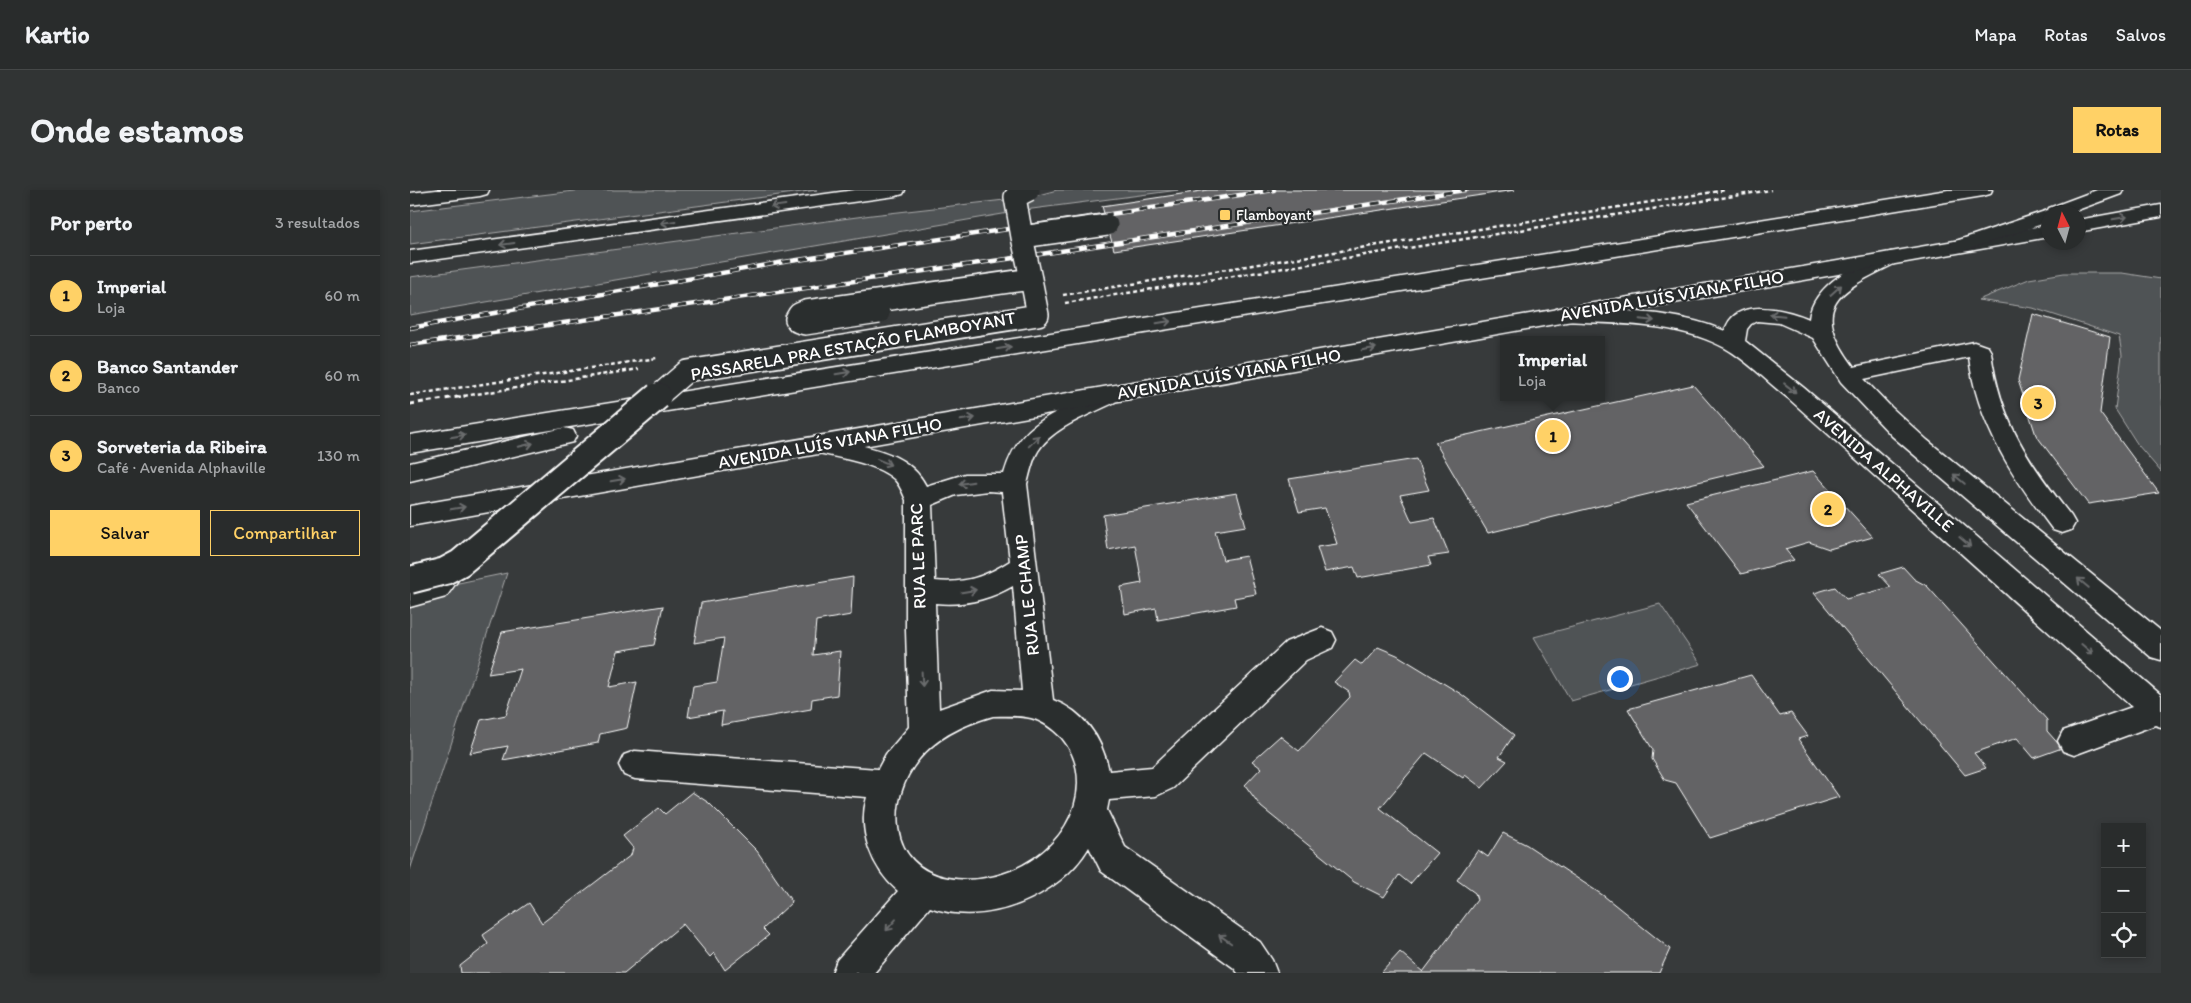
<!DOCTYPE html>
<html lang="pt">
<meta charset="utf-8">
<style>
:root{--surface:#292c2c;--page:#313434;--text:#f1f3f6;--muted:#a5a7a9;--line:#454848;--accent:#ffd166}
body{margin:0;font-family:Itim,sans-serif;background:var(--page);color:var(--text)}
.controls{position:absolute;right:15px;bottom:15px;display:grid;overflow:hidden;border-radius:0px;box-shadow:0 2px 8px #0003}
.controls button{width:45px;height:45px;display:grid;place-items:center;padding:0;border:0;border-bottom:1px solid var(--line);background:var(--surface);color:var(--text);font:25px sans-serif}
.compass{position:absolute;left:1631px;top:15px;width:45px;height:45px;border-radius:50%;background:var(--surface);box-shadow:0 2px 8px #0003;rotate:354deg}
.you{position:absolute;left:1209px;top:488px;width:18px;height:18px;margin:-12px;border:4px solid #fff;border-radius:50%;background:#1a73e8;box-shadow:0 0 0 8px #1a73e833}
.badge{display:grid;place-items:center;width:32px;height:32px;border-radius:50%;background:var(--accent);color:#111;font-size:16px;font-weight:700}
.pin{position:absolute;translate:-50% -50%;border:2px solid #fff;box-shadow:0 1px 5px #0006}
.popup{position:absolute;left:1090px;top:146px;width:105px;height:65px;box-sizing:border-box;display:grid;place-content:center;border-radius:0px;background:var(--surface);filter:drop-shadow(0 1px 4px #0005);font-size:16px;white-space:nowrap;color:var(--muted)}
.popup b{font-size:19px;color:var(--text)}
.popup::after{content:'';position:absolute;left:50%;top:100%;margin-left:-10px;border:10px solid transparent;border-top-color:var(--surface)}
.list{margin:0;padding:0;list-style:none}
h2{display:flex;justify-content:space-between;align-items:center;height:65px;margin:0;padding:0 20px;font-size:21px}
h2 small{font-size:16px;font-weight:400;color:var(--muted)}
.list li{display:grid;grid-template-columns:32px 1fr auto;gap:15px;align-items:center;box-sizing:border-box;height:80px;padding:0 20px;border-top:1px solid var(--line)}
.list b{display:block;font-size:19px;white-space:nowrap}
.list p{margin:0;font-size:16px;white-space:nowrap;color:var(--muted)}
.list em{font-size:16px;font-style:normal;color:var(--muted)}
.actions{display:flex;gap:10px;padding:15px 20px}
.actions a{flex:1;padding:11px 0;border:1px solid var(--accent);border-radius:0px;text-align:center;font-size:18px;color:var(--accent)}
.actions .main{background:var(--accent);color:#111}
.icon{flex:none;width:28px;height:28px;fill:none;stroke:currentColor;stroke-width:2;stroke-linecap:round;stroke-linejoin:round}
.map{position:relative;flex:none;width:1751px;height:783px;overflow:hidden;border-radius:0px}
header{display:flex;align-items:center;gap:30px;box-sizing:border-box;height:70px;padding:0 25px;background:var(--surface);border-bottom:1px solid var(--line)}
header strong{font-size:24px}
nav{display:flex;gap:28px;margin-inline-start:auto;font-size:18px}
.intro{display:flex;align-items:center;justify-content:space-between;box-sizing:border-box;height:120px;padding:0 30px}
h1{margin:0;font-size:35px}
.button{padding:12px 22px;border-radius:0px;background:var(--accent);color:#111;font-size:18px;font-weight:700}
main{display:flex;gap:30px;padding:0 30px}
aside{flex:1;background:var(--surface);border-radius:0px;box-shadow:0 2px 8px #0003}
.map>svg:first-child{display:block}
.green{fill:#505354;stroke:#a8a9aa}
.building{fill:#636465;stroke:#fff}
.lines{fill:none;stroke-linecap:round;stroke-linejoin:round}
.minor-casing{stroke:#fff;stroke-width:3}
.major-casing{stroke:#fff;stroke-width:3}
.highway-casing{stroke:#fff;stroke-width:3}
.path-far1{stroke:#fff;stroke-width:2.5;stroke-dasharray:4 3;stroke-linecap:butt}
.path{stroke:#fff;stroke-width:3;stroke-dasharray:5 4;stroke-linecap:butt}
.minor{fill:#2a2d2e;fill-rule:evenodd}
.major{fill:#2a2d2e;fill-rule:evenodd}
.highway{fill:#2a2d2e;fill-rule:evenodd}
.rail-casing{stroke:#fff;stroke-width:4.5}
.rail{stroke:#2a2d2e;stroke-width:3;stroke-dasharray:9;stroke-linecap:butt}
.minor-bridge-far1-casing{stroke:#fff;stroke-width:24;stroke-linecap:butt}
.minor-bridge-casing{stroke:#fff;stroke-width:30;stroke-linecap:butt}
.minor-bridge-far1{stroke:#2a2d2e;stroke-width:21}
.minor-bridge{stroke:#2a2d2e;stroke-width:26}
.oneway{stroke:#6a6c6d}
.poi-dot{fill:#ffd166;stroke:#2a2d2e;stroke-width:2}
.labels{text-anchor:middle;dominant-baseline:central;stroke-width:4.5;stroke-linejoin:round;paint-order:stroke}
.far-poi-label{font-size:15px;fill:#fff;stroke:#2a2d2e;text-anchor:start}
.street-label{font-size:18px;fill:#fff;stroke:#2a2d2e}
</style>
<header>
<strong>Kartio</strong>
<nav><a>Mapa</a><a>Rotas</a><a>Salvos</a></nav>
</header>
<div class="intro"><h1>Onde estamos</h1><a class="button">Rotas</a></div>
<main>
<aside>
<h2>Por perto<small>3 resultados</small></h2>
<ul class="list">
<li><span class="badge">1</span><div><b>Imperial</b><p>Loja</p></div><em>60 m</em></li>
<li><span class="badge">2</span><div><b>Banco Santander</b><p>Banco</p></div><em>60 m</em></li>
<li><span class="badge">3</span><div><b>Sorveteria da Ribeira</b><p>Café · Avenida Alphaville</p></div><em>130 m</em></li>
</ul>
<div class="actions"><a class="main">Salvar</a><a>Compartilhar</a></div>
</aside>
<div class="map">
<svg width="1751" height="783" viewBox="0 0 1751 783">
<rect width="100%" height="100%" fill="#373a3b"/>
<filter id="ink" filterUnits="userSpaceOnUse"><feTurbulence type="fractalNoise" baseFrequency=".02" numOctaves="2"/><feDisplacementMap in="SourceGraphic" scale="10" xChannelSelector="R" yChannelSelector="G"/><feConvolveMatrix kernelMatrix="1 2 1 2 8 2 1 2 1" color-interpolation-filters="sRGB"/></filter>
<g filter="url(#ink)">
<!-- green -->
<path class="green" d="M172 0H407L0 54V21Z
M647 0H769L622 19 0 125V87L462 25 621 7Z
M1654 83H1712L1751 89V282L1728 255 1705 219 1712 165 1709 146 1623 118 1568 110 1619 89Z
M97 383 0 680V403Z
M1250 414 1291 474 1161 511 1124 447Z"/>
<!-- building -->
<path class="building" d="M798 0H1105L704 60 692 16Z
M1623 124 1700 147 1690 223 1749 303 1678 314 1626 245 1608 190Z
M1283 195 1354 276 1078 343 1025 252Z
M1006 269 1019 300 990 305 1002 332 1024 328 1039 364 1018 367 1021 375 948 388 944 377 915 382 907 357 927 354 915 318 889 322 879 289Z
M1403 281 1463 347 1419 359 1399 352 1375 359 1384 370 1331 384 1276 312Z
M827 303 836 336 805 341 813 370 836 366 846 404 824 408 826 416 748 430 746 418 715 424 711 397 732 393 725 355 698 360 693 325Z
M1493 377 1504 389 1517 396 1637 530V541L1652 558 1624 568 1607 548 1564 563 1576 578 1555 585 1404 403 1425 397 1436 409 1481 397 1469 384Z
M443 387 441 425 406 431 403 465 430 461 427 505 402 509 401 519 311 535 313 521 278 527 283 496 307 492 314 448 284 453 291 413Z
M253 416 244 455 208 461 199 497 227 492 217 538 190 544 188 553 93 570 98 556 60 563 71 530 96 525 111 479 78 484 92 442Z
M968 457 987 465 1051 504 1104 545 1089 567 1097 571 1072 598 1055 585 1053 588 1016 563 970 618 1027 663 1000 694 989 685 974 707 944 692 851 617 835 595 851 578 842 571 870 546 889 561 940 507 939 502 924 492 945 470 952 475Z
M1341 485 1370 526 1381 523 1398 546 1388 549 1429 607 1300 648 1266 593 1255 590 1242 569 1243 560 1218 519Z
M282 602 299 613 347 661 382 712 353 739 359 745 315 780 304 763 300 767 273 734 214 783H51L50 776 78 754 73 745 119 713 132 733 221 665 223 658 213 646 249 618 255 624Z
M1093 643 1117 655 1194 706 1260 759 1249 783H971L990 762 1013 782 1067 710 1065 703 1047 690 1068 660 1078 667Z"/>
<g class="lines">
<!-- minor casing -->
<g class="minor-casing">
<path id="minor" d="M1481 62 1488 64 1491 68 1488 72C1432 100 1396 113 1444 177L1564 152 1578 157 1581 162C1590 232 1619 272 1661 326L1665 333 1661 340 1652 343 1643 340C1603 287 1567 234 1559 167L1454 189 1481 217 1517 250 1751 441V470L1741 467 1482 246 1431 192 1403 148 1369 133 1347 131 1341 134 1337 139 1335 151 1394 198 1751 505V537L1745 535 1664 565 1653 561 1648 551 1653 541 1722 517 1378 208C1357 192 1338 171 1315 158 1267 132 1207 134 1154 131L1146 129 1143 124 1146 119 1154 117C1207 121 1265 120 1315 141 1324 106 1375 119 1399 129 1402 95 1451 69 1481 62Z
M697 198 705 200 709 206 705 212C680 225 644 236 628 261 622 271 620 283 617 294L643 510C674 522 692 548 699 581L742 577 876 452 912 438 922 442 926 450 922 458 896 470 763 598 746 606 699 610 697 620 715 657 850 752 862 770 867 783H828L824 778 691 681 679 657C650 707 575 738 520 717L464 783H422L427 770 488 701C462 679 447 641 457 607L225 589 214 585 209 575 214 565 225 561 468 579 476 564 499 537 496 440V310C493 303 490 295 484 289 465 272 426 268 401 261L398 255 401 249 410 246C447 256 497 258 516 296L555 284H594C606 243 626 232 662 214 673 208 684 202 697 198ZM578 301 592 302 600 371C575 387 554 394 525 391L522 315 546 305ZM603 396 612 501 583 500 529 519 525 413C552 416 579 410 603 396ZM583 526C595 526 609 525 621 528 633 531 643 539 652 548 663 561 668 576 668 593 667 656 596 699 538 688 477 677 476 609 509 569 528 546 555 534 583 526Z
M37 375 47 378 51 386 36 407 0 417V395L17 390 27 378Z"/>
</g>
<!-- major casing -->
<g class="major-casing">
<path id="major" d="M26 0H79L77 4 70 6 0 15V3Z
M1751 15V27L1668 42V30Z
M1638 35V47L0 336V316Z"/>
</g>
<!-- highway casing -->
<g class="highway-casing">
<path id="highway" d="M445 0H495L493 4 486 6 0 73V61Z
M1538 0H1582L1580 4 1573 6 0 263V245Z
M1687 0H1713L1711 4 1662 22H1638V32L1557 60 1550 62 1543 60 1540 56 1543 52 1638 20 1639 18Z
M154 238 163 240 166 246 163 252 0 291V273Z"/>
</g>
<!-- path-far1 -->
<path class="path-far1" d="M653 105 1316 0
M655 113 1361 0
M0 205 247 168
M47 207 229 179"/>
<!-- path -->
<path class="path" d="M0 214 55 206"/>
<!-- minor -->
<use href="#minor" class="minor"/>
<!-- major -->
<use href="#major" class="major"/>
<!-- highway -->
<use href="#highway" class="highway"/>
<!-- rail casing -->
<g class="rail-casing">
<path id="rail" d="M0 138 374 72 864 0
M0 155 611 67 1055 0"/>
</g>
<!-- rail -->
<use href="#rail" class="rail"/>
<!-- minor-bridge-far1 casing -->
<g class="minor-bridge-far1-casing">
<path id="minor-bridge-far1" d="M619 0 605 7 612 47 697 35
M469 123 395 134 388 132 386 129 389 124 396 121 621 89 612 47
M247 207 277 181 628 125 621 89"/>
</g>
<!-- minor-bridge casing -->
<g class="minor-bridge-casing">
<path id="minor-bridge" d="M0 390 35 381 50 373 248 206"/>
</g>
<!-- minor-bridge-far1 -->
<use href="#minor-bridge-far1" class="minor-bridge-far1"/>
<!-- minor-bridge -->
<use href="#minor-bridge" class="minor-bridge"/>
</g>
<!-- one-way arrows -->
<defs><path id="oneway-shaft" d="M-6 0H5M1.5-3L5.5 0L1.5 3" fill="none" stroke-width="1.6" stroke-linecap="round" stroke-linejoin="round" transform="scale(1.25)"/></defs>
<g class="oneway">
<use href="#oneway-shaft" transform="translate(368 16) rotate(172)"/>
<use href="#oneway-shaft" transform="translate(1710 28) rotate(-10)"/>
<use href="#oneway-shaft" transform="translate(258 32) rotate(172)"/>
<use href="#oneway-shaft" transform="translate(97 54) rotate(172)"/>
<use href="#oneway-shaft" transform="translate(1426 100) rotate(-42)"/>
<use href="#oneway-shaft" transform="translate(1367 125) rotate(-174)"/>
<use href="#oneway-shaft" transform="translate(1237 130) rotate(6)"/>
<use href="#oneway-shaft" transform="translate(754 132) rotate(-9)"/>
<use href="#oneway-shaft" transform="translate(594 158) rotate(-9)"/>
<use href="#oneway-shaft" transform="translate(959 159) rotate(-10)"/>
<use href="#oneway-shaft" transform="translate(433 183) rotate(-9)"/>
<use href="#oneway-shaft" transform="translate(1380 198) rotate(38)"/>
<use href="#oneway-shaft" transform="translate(558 229) rotate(-10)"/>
<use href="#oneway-shaft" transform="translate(48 246) rotate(-9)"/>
<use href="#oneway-shaft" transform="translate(624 251) rotate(-46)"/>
<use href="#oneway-shaft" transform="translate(116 255) rotate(-13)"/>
<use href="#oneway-shaft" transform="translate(474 272) rotate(23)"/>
<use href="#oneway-shaft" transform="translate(1549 289) rotate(-140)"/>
<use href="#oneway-shaft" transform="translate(208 290) rotate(-10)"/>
<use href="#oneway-shaft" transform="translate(556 293) rotate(171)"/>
<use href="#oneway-shaft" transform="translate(48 318) rotate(-10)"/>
<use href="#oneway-shaft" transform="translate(1555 352) rotate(41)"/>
<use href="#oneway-shaft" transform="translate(1673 393) rotate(-140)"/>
<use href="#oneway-shaft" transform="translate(559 401) rotate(-9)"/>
<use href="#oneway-shaft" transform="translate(1677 459) rotate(41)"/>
<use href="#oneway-shaft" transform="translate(512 489) rotate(87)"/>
<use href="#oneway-shaft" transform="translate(481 735) rotate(131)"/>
<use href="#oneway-shaft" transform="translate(815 749) rotate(-145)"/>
</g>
</g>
<!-- markers -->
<rect class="poi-dot" x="809" y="19" width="12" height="12" rx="2.5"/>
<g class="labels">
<!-- far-poi labels -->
<g class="far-poi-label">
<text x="826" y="25">Flamboyant</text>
</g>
<!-- street labels -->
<g class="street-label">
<text transform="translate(1262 106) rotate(-10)">AVENIDA LUÍS VIANA FILHO</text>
<text transform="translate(443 156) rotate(-10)">PASSARELA PRA ESTAÇÃO FLAMBOYANT</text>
<text transform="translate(819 184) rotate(-10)">AVENIDA LUÍS VIANA FILHO</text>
<text transform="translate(420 253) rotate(-10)">AVENIDA LUÍS VIANA FILHO</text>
<text transform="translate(1474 280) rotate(41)">AVENIDA ALPHAVILLE</text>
<text transform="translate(508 366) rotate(-92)">RUA LE PARC</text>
<text transform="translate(617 405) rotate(-96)">RUA LE CHAMP</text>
</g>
</g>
</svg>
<div class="controls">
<button>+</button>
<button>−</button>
<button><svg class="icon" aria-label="locate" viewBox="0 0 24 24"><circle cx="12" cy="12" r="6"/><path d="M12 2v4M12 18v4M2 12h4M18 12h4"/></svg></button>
</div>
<svg class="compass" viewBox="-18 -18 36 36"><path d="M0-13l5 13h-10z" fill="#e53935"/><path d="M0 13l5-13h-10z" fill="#a5a7a9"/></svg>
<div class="you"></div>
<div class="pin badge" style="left:1143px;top:246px">1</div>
<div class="popup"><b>Imperial</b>Loja</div>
<div class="pin badge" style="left:1418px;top:319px">2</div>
<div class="pin badge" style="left:1628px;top:213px">3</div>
</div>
</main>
